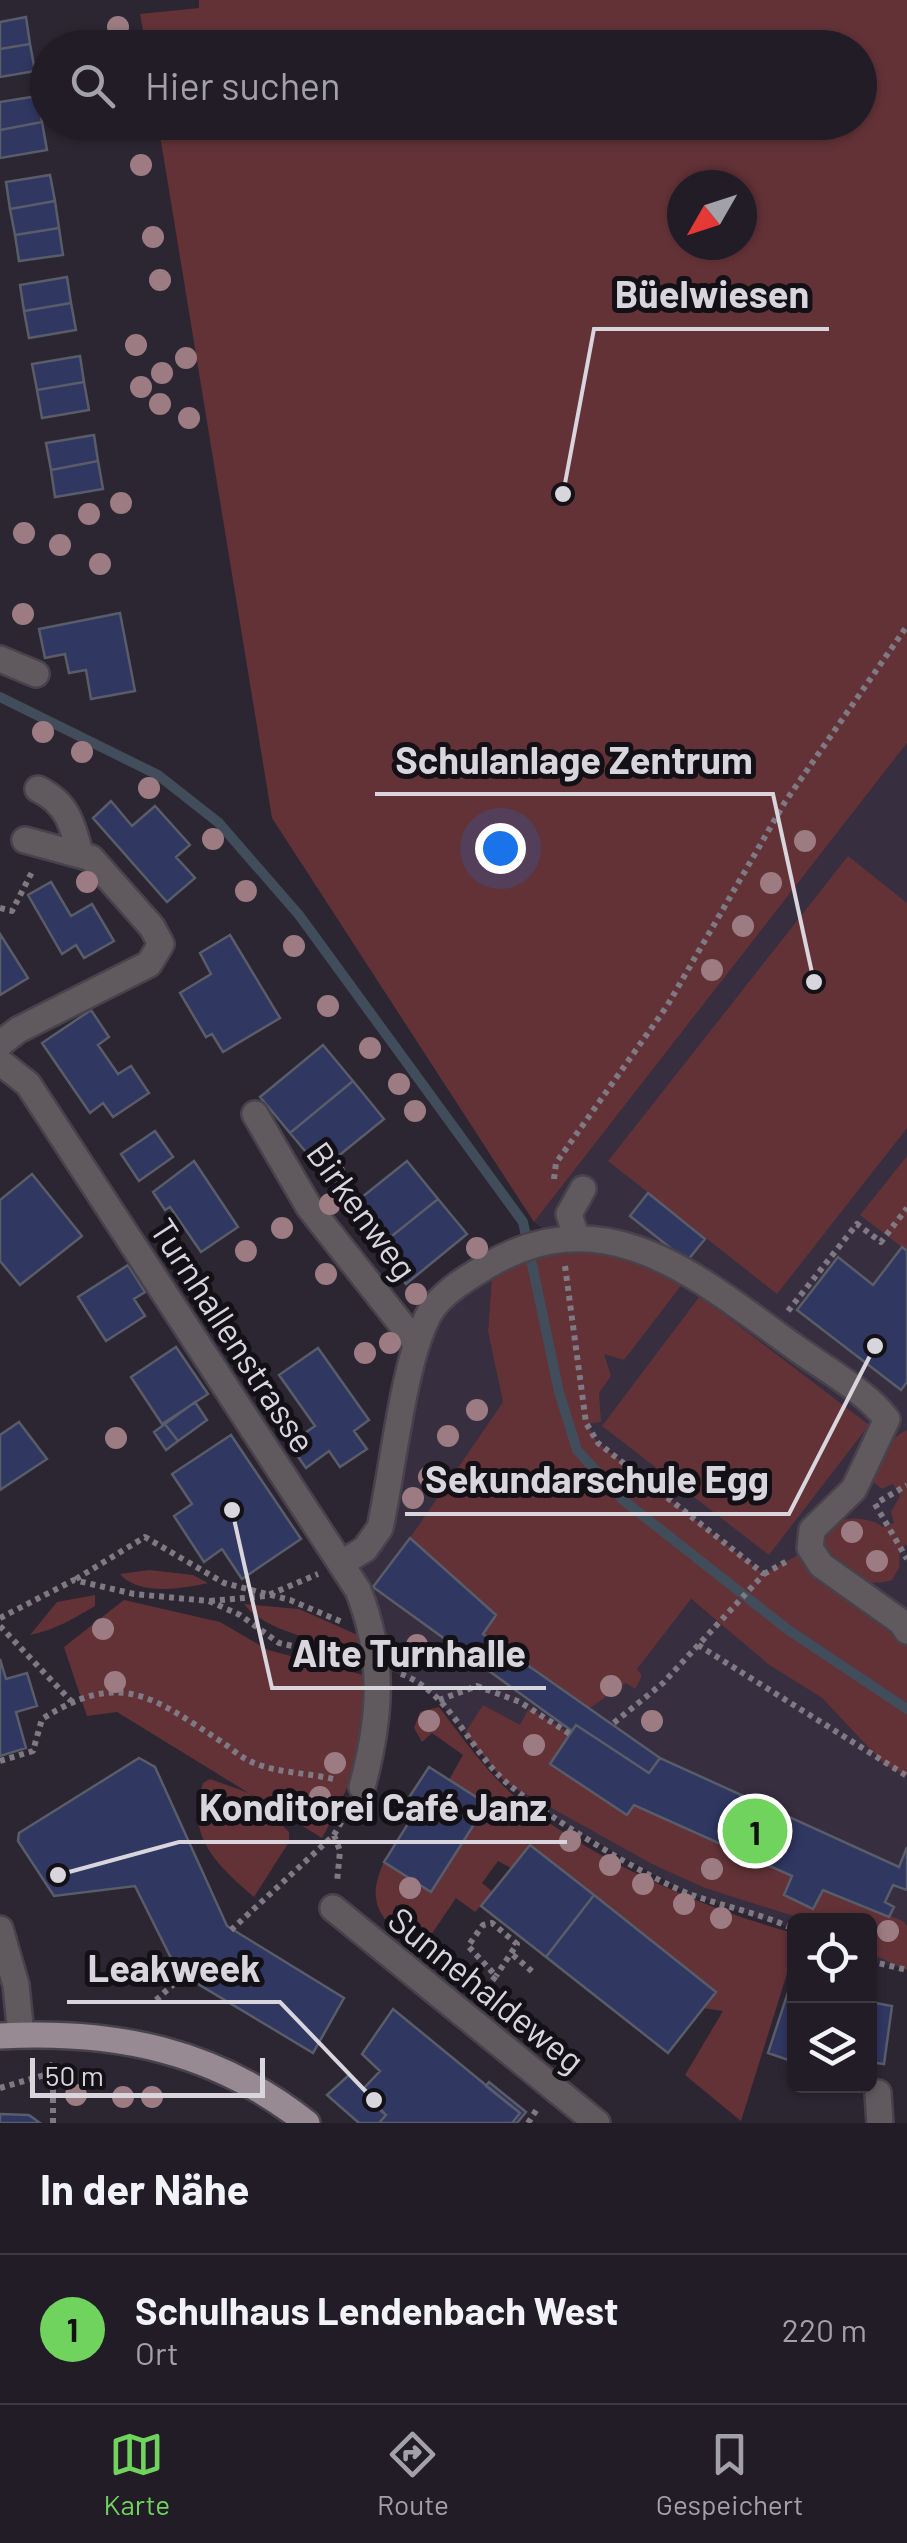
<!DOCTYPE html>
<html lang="de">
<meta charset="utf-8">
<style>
:root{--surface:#211c26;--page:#2d2932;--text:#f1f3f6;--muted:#a2a1a7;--line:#3e3a43;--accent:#70d35e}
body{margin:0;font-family:Barlow,sans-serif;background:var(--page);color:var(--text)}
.controls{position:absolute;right:30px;bottom:30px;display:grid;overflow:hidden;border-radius:15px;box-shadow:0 2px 8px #0004}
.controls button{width:90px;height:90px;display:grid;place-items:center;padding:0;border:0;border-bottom:2px solid var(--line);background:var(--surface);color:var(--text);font:50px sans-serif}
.compass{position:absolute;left:667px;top:170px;width:90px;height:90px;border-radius:50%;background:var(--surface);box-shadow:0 2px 8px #0004;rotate:231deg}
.scale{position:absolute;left:30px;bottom:25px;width:235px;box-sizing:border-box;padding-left:10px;border:5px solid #d9d5dd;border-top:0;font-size:28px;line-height:35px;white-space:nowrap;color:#d9d5dd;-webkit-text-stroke:8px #131016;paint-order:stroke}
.you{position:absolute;left:500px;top:848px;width:35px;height:35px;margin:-25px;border:8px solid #fff;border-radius:50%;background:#1a73e8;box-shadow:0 0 0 15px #1a73e833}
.badge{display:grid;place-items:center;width:65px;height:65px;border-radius:50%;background:var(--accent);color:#111;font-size:32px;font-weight:700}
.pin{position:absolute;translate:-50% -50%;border:5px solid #fff;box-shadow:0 2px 10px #0006}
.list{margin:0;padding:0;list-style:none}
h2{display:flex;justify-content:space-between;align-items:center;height:130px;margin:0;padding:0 40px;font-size:42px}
h2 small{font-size:32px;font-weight:400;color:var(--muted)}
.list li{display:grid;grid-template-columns:65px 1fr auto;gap:30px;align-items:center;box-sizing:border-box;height:150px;padding:0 40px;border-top:2px solid var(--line)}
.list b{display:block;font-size:38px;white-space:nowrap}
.list p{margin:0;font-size:32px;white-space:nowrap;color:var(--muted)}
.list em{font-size:32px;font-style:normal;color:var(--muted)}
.icon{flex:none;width:55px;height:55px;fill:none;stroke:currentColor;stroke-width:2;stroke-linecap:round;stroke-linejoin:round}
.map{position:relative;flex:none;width:907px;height:2123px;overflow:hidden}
.search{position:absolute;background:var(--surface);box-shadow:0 2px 8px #0004;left:30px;right:30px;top:30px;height:110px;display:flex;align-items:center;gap:25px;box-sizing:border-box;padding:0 35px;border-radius:55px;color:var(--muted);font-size:38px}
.sheet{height:280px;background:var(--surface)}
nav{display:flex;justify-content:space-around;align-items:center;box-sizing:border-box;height:140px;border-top:2px solid var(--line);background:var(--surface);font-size:28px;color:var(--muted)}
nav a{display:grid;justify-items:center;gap:5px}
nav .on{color:var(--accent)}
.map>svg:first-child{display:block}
.built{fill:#372e3f}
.green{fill:#623237;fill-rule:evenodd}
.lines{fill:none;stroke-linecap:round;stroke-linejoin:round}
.stream{stroke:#414d5a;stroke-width:10}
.building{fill:#303761;stroke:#595c69;stroke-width:2.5}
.minor-casing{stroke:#48424d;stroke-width:30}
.major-casing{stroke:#48424d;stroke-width:30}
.path{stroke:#7e7983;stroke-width:6;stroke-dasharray:5 5;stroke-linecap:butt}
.minor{stroke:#605a5e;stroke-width:25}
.major{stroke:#978a92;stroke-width:25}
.tree{fill:#9c7c82}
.labels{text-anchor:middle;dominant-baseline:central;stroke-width:10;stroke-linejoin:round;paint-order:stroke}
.street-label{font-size:35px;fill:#d9d5dd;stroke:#131016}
.leader{fill:none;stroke:#d9d5dd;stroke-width:4}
.callout-dot{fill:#d9d5dd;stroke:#131016;stroke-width:4}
.callout-label{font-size:38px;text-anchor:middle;font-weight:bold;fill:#d9d5dd;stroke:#131016;stroke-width:10;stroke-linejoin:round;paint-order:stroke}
</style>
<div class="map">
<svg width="907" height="2123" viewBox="0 0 907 2123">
<rect width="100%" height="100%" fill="#2c2632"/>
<!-- built -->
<path class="built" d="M907 743V1674L764 1574 598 1443 586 1423 559 1241 534 1222Z
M493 1262 488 1331 690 1599 768 1663 822 1698 885 1765 907 1776V1970L870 1961V1920H794V1929L689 1894 563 1823 505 1782 428 1688 378 1665 342 1563 365 1549 430 1311Z"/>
<!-- green -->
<path class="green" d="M199 0H907V743L534 1222 272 818 158 123 860 122V48L146 47 140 14 199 8ZM682 185H742V245H682Z
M848 856 907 903V1128L777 1294 608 1161Z
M907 1156V1251L860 1215Z
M559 1241 690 1274 624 1360 604 1354 611 1376 599 1393 601 1422 587 1424 598 1443 764 1574 810 1548 907 1631V1776L885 1765 822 1698 768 1664 691 1599 637 1669 642 1676 635 1689 626 1683 587 1710 483 1634 496 1615 410 1538 503 1402 488 1331 493 1262Z
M700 1296 869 1425 769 1555 602 1426Z
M907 1430V1545L900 1547 899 1568 892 1580C869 1588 827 1578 824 1546 820 1513 866 1514 883 1527L894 1523 891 1512 900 1496 893 1484 882 1489 874 1483C876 1462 888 1438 907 1430Z
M149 1570 193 1575 208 1583C181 1589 139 1596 120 1574Z
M95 1595V1606C73 1619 55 1630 30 1635L57 1602Z
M124 1600 220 1622 268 1650 367 1676C368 1743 354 1780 322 1838L117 1712 87 1716 64 1647Z
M244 1604 299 1609 360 1636 366 1649C332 1646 265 1632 244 1604Z
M483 1705 520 1725 529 1708 570 1734 550 1764 791 1876 784 1895 812 1908 823 1890 903 1921 907 1926V1970L870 1953V1920H806L705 1888 652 1864 505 1782 465 1733Z
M439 1707C462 1737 485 1770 513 1795 585 1857 703 1909 794 1933V1951L741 2121 685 2075 723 2011 703 2008 716 1991 530 1845 511 1868 498 1861 482 1883 493 1892 475 1912 456 1898 431 1935 396 1905 390 1925C371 1905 373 1886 384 1862L431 1892 487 1805 449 1780 463 1755 432 1733 422 1742 414 1728 420 1712Z
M210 1779 249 1793 289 1832V1842L254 1897C216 1864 185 1836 203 1783Z"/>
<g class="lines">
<!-- stream -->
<path class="stream" d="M0 697 158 775 219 823 299 915 523 1222 559 1392 577 1450 623 1500 787 1629 907 1709"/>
</g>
<!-- building -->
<path class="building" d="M26 17 30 44 0 49V22Z
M30 44 35 71 0 77V49Z
M38 96 42 122 0 130V102Z
M42 122 47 150 0 158V130Z
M50 175 55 201 10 209 6 182Z
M55 201 59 228 15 235 10 209Z
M59 228 63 255 19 261 15 235Z
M67 277 71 303 24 311 20 285Z
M71 303 76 330 29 338 24 311Z
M80 356 84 382 37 390 32 364Z
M84 382 89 410 42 418 37 390Z
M94 435 98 461 51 470 46 443Z
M98 461 103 489 55 497 51 470Z
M120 613 135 691 91 699 86 670 69 673 65 654 45 658 39 629Z
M111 801 132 826 155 806 190 845 176 857 195 878 167 902 93 818Z
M51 882 71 916 92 904 114 941 84 958 76 945 62 954 28 895Z
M0 934 28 978 0 995Z
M230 935 280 1018 223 1052 212 1034 206 1037 180 993 211 974 200 953Z
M91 1010 109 1037 98 1045 118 1074 131 1066 149 1093 113 1117 103 1103 90 1113 42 1043Z
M323 1045 353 1081 290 1133 260 1097Z
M353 1081 384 1119 321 1170 290 1133Z
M155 1131 173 1157 139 1181 121 1154Z
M194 1161 238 1227 201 1252 170 1207 165 1210 153 1192Z
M407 1161 438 1199 377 1248 346 1210Z
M32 1174 82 1236 20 1285 0 1261V1200Z
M648 1193 705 1239 687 1261 630 1216Z
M438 1199 467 1234 406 1284 377 1248Z
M902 1247 907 1251V1382L901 1390 797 1310 838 1257 873 1285Z
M128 1265 145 1292 134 1299 145 1316 106 1341 78 1297Z
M176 1347 208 1394 162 1424 131 1377Z
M318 1348 369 1420 354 1431 367 1449 340 1467 329 1451 306 1468 289 1444 315 1426 279 1375Z
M195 1402 207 1420 178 1441 165 1424Z
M19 1422 47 1459 0 1490V1435Z
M165 1424 178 1441 166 1450 154 1432Z
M231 1435 301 1539 242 1579 222 1549 204 1562 174 1516 192 1504 172 1474Z
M410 1538 496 1615 483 1634 660 1758 649 1773 576 1725 572 1731 373 1587Z
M0 1659 6 1679 27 1673 37 1706 16 1712 26 1748 0 1756Z
M576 1725 649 1773 660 1758 899 1867 907 1847V1890L893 1885 885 1902 894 1907 889 1917 823 1890 813 1909 784 1895 792 1876 634 1805 627 1815 550 1764Z
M139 1758 155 1767 227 1926 344 1998 313 2053 178 1972 135 1886 54 1896 18 1841 19 1833Z
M429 1767 487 1804 431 1892 384 1862 421 1803 410 1796Z
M530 1845 594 1895 546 1957 481 1906Z
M594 1895 716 1992 668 2053 546 1957Z
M791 1983 794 1984V2062L768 2053Z
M870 2002 892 2006 884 2064 870 2062Z
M393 2009 520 2113 512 2123H379L386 2115 365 2098 369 2092 364 2088 380 2071 362 2054Z
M349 2075 386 2115 379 2123H359L327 2095Z
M489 2082 526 2112 517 2123H512L520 2113 486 2086Z
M0 2114 29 2115 40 2123H0Z"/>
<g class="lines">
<!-- minor casing -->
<g class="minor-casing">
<path id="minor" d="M0 659 36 674
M38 789C67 803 72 823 80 853
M0 1044 18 1030 149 964 161 944 152 927 91 858 25 840
M0 1062 28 1084 358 1590C385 1658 381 1717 362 1787
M255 1114 309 1207 417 1344
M576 1237 569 1214 583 1189
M342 1563 365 1549 380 1528C393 1470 403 1362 429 1314 441 1293 467 1278 487 1266 605 1195 697 1277 792 1345 823 1368 863 1389 887 1419L854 1489 812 1530 810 1548 821 1565 901 1622 907 1631
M333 1908 597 2123
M0 1929 16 1985 21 2035
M878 2093 880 2123"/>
</g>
<!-- major casing -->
<g class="major-casing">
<path id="major" d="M0 2036C115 2030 215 2050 307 2123"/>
</g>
<!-- path -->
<path class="path" d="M0 908 12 911 33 870
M554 1179 556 1163 667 1006 785 802 907 626
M565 1266 586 1423 598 1443 764 1574 663 1683 610 1726
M788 1311 857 1224 881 1242 907 1208
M880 1501 907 1485
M875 1504 907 1559
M764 1574 789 1560
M76 1579 145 1537 224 1583 290 1600 342 1622
M210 1601 266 1596 318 1574
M0 1618 74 1580 134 1594 209 1601 240 1615 279 1643 351 1659
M0 1626 71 1701
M698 1645 907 1776
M401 1674C450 1692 469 1750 507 1783 547 1817 643 1876 692 1895 726 1907 762 1914 794 1929
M439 1700 477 1686 520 1702 570 1734
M0 1761 33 1751 42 1719C121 1669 152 1697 222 1742 232 1749 243 1759 254 1763 278 1773 311 1773 337 1780
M334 1835 340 1851 337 1882
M231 1930 334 1835 348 1810
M513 1955 535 1974
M870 1961 907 1970
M480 1996 496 1976 468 1946 483 1925 492 1923 517 1944 496 1976
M156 2000 184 1975
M53 2068V2123
M0 2088 48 2074 53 2063
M528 2123 537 2109"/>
<!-- minor -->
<use href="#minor" class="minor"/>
<!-- major -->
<use href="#major" class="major"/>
</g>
<!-- trees -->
<g class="tree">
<circle cx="118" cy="27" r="11"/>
<circle cx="141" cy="165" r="11"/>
<circle cx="153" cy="237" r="11"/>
<circle cx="160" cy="280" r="11"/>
<circle cx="136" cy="345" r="11"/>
<circle cx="186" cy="358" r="11"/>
<circle cx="162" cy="373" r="11"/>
<circle cx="141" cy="387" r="11"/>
<circle cx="160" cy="404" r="11"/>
<circle cx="189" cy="418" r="11"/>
<circle cx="121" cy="503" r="11"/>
<circle cx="89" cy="514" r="11"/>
<circle cx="24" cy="533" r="11"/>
<circle cx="60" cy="545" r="11"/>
<circle cx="100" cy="564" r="11"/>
<circle cx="23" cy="614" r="11"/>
<circle cx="43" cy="732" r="11"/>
<circle cx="82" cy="752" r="11"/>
<circle cx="149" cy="788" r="11"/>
<circle cx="213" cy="839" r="11"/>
<circle cx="805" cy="841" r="11"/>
<circle cx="87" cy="882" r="11"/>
<circle cx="771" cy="883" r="11"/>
<circle cx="246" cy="891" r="11"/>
<circle cx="743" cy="926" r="11"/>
<circle cx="294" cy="946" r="11"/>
<circle cx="712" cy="970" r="11"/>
<circle cx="328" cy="1006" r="11"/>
<circle cx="370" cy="1048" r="11"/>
<circle cx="399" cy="1084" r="11"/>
<circle cx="415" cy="1111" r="11"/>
<circle cx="334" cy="1172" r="11"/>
<circle cx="330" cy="1204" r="11"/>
<circle cx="282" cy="1228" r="11"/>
<circle cx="477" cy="1248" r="11"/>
<circle cx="246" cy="1251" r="11"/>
<circle cx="326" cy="1274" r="11"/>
<circle cx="416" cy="1294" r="11"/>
<circle cx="390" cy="1343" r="11"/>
<circle cx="365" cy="1353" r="11"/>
<circle cx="477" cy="1410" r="11"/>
<circle cx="448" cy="1436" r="11"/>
<circle cx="116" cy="1438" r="11"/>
<circle cx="429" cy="1477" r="11"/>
<circle cx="413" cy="1498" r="11"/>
<circle cx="852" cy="1532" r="11"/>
<circle cx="877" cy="1561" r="11"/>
<circle cx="103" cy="1629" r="11"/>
<circle cx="417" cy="1645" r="11"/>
<circle cx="115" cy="1682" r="11"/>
<circle cx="611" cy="1686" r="11"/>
<circle cx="429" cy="1721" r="11"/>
<circle cx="652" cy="1721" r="11"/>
<circle cx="534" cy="1745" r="11"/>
<circle cx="335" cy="1763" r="11"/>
<circle cx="320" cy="1797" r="11"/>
<circle cx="570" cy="1841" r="11"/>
<circle cx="610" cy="1865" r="11"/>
<circle cx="712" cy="1869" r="11"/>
<circle cx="643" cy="1884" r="11"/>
<circle cx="410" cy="1888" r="11"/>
<circle cx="684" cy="1904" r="11"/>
<circle cx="721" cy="1918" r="11"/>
<circle cx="888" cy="1931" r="11"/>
<circle cx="76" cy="2095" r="11"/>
<circle cx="123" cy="2097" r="11"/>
<circle cx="152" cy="2097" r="11"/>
</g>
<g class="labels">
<!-- street labels -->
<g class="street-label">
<text transform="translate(363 1210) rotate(54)">Birkenweg</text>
<text transform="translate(234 1335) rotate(57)">Turnhallenstrasse</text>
<text transform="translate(487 1989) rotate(39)">Sunnehaldeweg</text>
</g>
</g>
<!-- callouts -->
<path class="leader" d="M563 494L594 329H829M814 982L773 794H375M875 1346L789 1514H405M232 1510L272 1688H546M58 1875L179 1842H567M374 2100L280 2002H67"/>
<g class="callout-dot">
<circle cx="563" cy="494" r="10"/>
<circle cx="814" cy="982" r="10"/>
<circle cx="875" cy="1346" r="10"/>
<circle cx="232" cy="1510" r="10"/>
<circle cx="58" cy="1875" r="10"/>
<circle cx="374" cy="2100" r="10"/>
</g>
<g class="callout-label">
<text x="712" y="308">Büelwiesen</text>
<text x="574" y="774">Schulanlage Zentrum</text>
<text x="597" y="1493">Sekundarschule Egg</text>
<text x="409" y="1667">Alte Turnhalle</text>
<text x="373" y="1821">Konditorei Café Janz</text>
<text x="174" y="1982">Leakweek</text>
</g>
</svg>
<div class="controls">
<button><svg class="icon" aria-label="locate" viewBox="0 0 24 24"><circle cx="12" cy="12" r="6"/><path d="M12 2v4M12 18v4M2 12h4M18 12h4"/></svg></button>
<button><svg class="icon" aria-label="layers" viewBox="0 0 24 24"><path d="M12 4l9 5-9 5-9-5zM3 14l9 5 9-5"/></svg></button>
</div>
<svg class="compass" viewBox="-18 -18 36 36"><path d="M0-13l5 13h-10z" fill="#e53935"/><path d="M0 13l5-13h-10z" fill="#a2a1a7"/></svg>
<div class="scale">50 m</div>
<div class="you"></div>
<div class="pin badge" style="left:755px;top:1831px">1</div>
<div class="search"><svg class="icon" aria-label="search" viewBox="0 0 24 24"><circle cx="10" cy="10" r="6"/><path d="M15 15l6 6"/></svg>Hier suchen</div>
</div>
<section class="sheet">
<h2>In der Nähe<small></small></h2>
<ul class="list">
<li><span class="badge">1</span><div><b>Schulhaus Lendenbach West</b><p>Ort</p></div><em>220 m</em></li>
</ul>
</section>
<nav>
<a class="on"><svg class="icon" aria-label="map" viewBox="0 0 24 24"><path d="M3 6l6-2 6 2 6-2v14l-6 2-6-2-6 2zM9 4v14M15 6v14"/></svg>Karte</a>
<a><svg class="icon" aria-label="directions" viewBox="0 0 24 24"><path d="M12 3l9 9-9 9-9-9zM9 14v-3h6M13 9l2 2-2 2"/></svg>Route</a>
<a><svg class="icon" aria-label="saved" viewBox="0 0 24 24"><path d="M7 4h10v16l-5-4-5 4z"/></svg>Gespeichert</a>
</nav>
